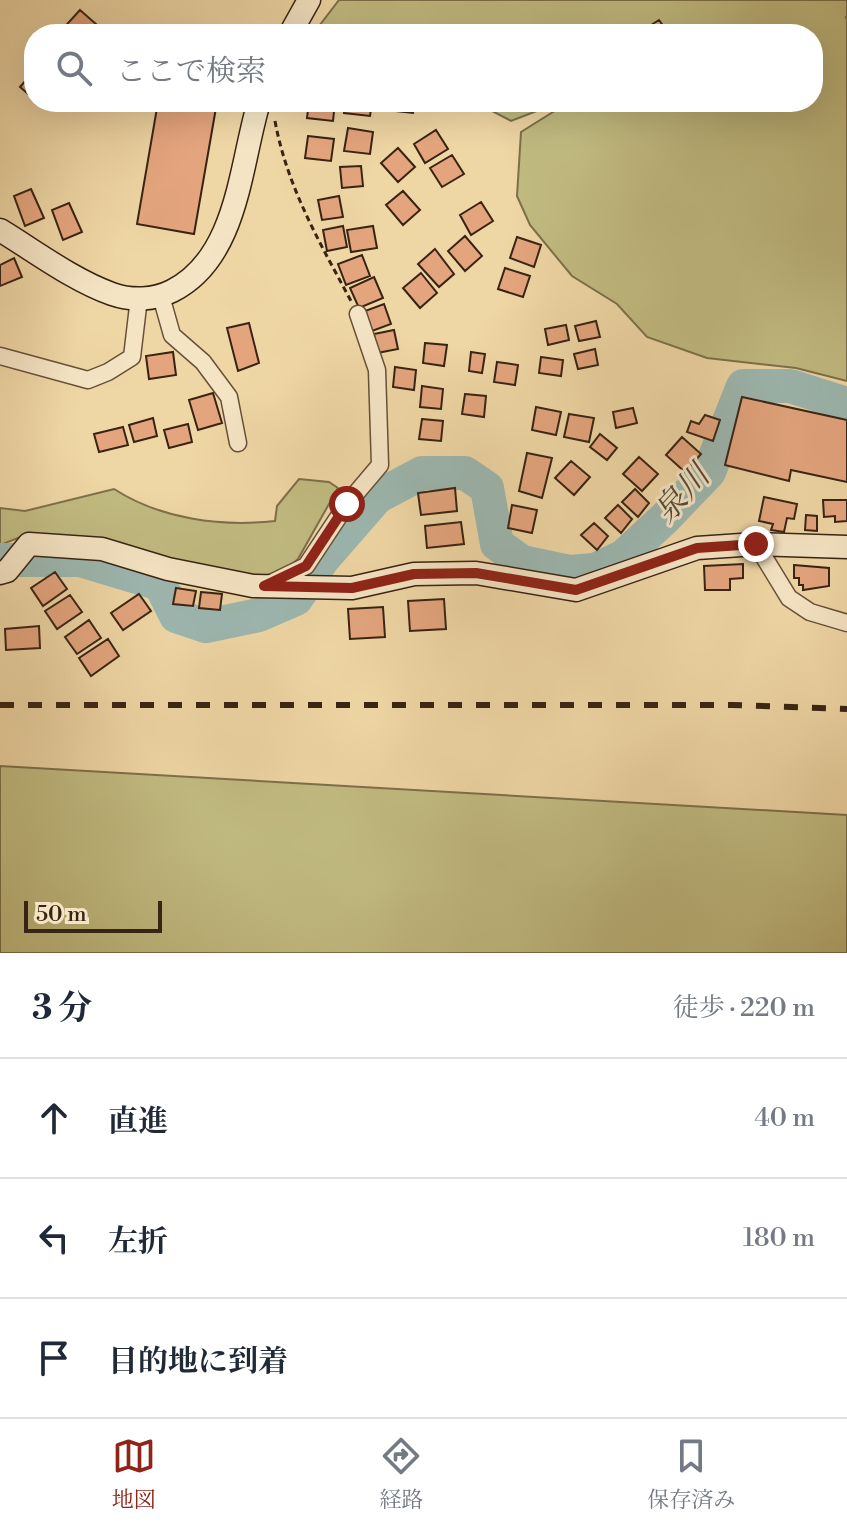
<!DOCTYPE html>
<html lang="ja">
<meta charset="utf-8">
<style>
:root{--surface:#fff;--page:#f6f6f7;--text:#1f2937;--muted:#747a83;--line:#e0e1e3;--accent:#8f2418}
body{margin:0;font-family:"Libre Bodoni","Noto Serif JP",serif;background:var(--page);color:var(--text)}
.scale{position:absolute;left:24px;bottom:20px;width:138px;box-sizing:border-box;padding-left:8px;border:4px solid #382413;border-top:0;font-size:22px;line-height:28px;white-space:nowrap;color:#382413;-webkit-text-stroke:6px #f5e4c4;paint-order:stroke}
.stop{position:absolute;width:24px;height:24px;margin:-18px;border:6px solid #8f2418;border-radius:50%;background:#fff}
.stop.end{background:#8f2418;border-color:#fff;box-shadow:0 2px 8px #0008}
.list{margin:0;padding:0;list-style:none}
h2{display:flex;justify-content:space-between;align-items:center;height:104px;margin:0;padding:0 32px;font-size:34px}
h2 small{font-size:26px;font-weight:400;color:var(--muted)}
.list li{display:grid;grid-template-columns:52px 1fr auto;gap:24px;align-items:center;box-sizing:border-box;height:120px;padding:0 32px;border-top:2px solid var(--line)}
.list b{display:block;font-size:30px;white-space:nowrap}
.list em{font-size:26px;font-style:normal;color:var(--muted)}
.icon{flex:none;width:44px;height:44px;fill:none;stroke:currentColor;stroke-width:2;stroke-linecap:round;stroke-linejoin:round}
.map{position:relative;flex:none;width:847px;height:953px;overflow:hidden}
.search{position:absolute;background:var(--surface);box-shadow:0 8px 32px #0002;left:24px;right:24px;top:24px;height:88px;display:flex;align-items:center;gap:20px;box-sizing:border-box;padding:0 28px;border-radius:32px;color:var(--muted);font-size:30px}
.sheet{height:464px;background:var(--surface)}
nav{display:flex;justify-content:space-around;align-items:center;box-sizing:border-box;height:112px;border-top:2px solid var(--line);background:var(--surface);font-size:22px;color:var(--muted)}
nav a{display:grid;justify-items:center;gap:4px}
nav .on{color:var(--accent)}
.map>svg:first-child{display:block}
.green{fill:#c1bb81;stroke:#7c704a;stroke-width:2}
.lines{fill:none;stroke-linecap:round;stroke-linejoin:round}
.river{stroke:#9cb7b0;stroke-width:34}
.building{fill:#e4a57e;stroke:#382413;stroke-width:2}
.street-casing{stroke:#665038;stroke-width:19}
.secondary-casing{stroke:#382413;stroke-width:25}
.path{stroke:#382413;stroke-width:3;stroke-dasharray:6 4;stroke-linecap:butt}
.street{stroke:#f5e4c4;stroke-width:16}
.secondary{stroke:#f5e4c4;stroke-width:22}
.rail{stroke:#382413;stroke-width:6;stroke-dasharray:14 14;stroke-linecap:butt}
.route{stroke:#8f2418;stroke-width:10}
.labels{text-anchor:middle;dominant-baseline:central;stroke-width:6;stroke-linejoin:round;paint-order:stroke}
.water-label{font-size:32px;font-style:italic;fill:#51493a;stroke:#f5e4c4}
</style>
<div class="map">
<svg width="847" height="953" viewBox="0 0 847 953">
<rect width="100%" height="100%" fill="#efd6a5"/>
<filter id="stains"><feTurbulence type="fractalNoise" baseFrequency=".0025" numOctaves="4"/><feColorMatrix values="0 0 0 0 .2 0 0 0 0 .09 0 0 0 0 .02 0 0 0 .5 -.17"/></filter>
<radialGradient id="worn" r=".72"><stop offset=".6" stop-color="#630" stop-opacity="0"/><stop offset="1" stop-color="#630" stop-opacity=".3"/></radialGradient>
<!-- green -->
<path class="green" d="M339 0H847V17H845L847 18V381L796 368 707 358 647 337 617 304 572 276 530 225 517 196 521 132 569 102H813V34H617L623 27 611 34H313Z
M475 102H560L511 121Z
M299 479 329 482 338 488 298 559 281 573 248 578 40 537 18 538 0 545V508L25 511 114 489C161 519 220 527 275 521L277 506Z
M0 766 847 815V953H0Z"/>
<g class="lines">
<!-- river -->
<path class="river" d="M0 560H80L160 584 176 616 206 626 259 615 296 599 323 559 377 497 422 473H465L487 488 497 544 522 562 569 572 595 570 624 556 665 518 709 472 743 386H790L847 404"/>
</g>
<!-- building -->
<path class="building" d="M80 10 105 32 103 34 59 33Z
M659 20 669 34H637Z
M34 71V99L20 87Z
M158 102H217L194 234 137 224Z
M309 102H335L333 121 307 118Z
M345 102H372L370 116 344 113Z
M388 102H414L413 113 387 110Z
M348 128 373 132 370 154 344 151Z
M436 130 448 149 425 163 414 144Z
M308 136 334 139 331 161 305 158Z
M398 148 415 167 398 182 381 163Z
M452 155 464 174 442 187 430 168Z
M361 166 363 186 342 188 340 167Z
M31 189 44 218 25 226 14 196Z
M403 191 420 210 403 225 386 205Z
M339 196 343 217 322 220 318 200Z
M481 202 493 221 471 235 460 215Z
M69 203 82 232 63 240 52 210Z
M343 226 347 247 327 251 323 230Z
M373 226 377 248 351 252 347 230Z
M465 236 482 256 465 271 448 251Z
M517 237 541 245 534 267 510 258Z
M435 249 454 274 439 287 418 264Z
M362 255 370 276 346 285 338 264Z
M14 258 22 277 0 286V265Z
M505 268 530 276 523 297 498 289Z
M421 273 437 293 420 308 403 288Z
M374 277 383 298 359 308 350 288Z
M384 304 391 324 372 331 365 311Z
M596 321 600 337 579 341 575 326Z
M249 323 259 363 238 371 227 328Z
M566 325 569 340 548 345 545 329Z
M394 330 398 349 377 353 374 334Z
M425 343 447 345 444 366 423 363Z
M595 349 598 365 578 369 574 354Z
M173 352 176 375 149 379 146 356Z
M471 352 485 354 482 373 469 371Z
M541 357 563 360 561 376 539 373Z
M497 362 518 365 515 385 494 382Z
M395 367 416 370 414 390 393 387Z
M422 386 443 389 441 409 420 407Z
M213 393 222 423 198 430 189 400Z
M465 394 486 396 484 417 462 414Z
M742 397 847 420V482L791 470 789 481 725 465Z
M536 407 561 412 556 435 532 430Z
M633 408 637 423 616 428 613 412Z
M569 414 594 418 589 442 564 437Z
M705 415 720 420 713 441 687 432 691 421 699 424Z
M153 418 157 436 134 442 129 425Z
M422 419 443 421 441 441 419 439Z
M188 424 192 442 169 448 164 430Z
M123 427 128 445 99 452 94 434Z
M600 434 617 448 607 460 590 447Z
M682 437 701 454 685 472 666 455Z
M527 453 552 458 542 498 519 491Z
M639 457 658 474 642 491 623 474Z
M571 461 590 477 574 495 555 478Z
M455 488 457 511 421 515 418 493Z
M635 489 649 503 638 517 622 502Z
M764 497 797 504 794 519 787 518 784 532 771 530 773 524 759 521Z
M823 500H847V521L835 522V516L824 517Z
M512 505 537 510 532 533 508 528Z
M618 505 632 519 621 533 605 518Z
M806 515 817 516V531L805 530Z
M461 522 464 544 427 548 425 526Z
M594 523 608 536 597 550 581 535Z
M743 564V578L730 579V590H705L704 566Z
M794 565 829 568V586L803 590V585H799V578H794Z
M55 572 67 589 43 606 31 588Z
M176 588 196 591 193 606 173 604Z
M201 592 222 594 220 610 199 608Z
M139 594 151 611 123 630 111 613Z
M70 595 82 612 57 629 45 611Z
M444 599 446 629 410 631 408 601Z
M383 607 385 637 350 639 348 609Z
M89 620 101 638 77 654 65 637Z
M39 626 40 648 6 650 5 629Z
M108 639 119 656 91 676 79 658Z"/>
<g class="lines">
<!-- street casing -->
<g class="street-casing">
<path id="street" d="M161 296 172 335 203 362 229 397 238 443
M0 356 88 380 108 372 132 357 139 298
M756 544 789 598 810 612 847 623
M267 585 306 566 347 504 380 465 377 370 358 314"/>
</g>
<!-- secondary casing -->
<g class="secondary-casing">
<path id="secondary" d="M290 34 309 0
M0 230C36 252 73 280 112 294 132 301 154 300 172 291 238 258 240 165 259 102
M0 573 7 571 29 544 102 549 168 569 253 586 352 588 414 574 476 573 576 590 697 548 756 544 847 547"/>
</g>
<!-- path -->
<path class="path" d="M275 121C287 187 320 243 351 301"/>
<!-- street -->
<use href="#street" class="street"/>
<!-- secondary -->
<use href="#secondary" class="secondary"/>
<!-- rail -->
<path class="rail" d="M0 705H732L847 709"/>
</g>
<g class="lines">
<!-- route -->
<path class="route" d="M347 504 306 566 264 586 352 588 414 574 476 573 576 590 697 548 756 544"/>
</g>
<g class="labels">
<!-- water labels -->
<g class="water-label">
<text transform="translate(682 494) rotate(-48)">泉川</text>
</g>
</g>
<rect width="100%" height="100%" filter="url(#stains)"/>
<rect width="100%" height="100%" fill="url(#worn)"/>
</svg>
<div class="scale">50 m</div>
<div class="stop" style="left:347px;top:504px"></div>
<div class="stop end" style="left:756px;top:544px"></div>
<div class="search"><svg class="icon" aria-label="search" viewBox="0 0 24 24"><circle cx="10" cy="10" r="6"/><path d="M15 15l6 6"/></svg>ここで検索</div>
</div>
<section class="sheet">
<h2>3 分<small>徒歩 · 220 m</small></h2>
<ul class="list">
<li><svg class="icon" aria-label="ahead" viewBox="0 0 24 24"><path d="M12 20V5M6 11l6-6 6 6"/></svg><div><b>直進</b></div><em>40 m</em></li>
<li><svg class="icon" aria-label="left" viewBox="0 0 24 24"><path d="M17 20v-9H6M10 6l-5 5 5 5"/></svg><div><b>左折</b></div><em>180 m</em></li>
<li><svg class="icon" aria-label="arrive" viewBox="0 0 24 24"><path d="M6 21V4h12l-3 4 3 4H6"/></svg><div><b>目的地に到着</b></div></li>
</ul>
</section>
<nav>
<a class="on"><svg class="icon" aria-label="map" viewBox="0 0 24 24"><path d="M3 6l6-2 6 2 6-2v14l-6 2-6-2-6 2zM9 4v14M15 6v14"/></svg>地図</a>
<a><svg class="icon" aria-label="directions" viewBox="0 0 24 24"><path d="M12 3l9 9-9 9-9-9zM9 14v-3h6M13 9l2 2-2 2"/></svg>経路</a>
<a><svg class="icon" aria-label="saved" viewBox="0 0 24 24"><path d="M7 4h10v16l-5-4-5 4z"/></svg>保存済み</a>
</nav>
